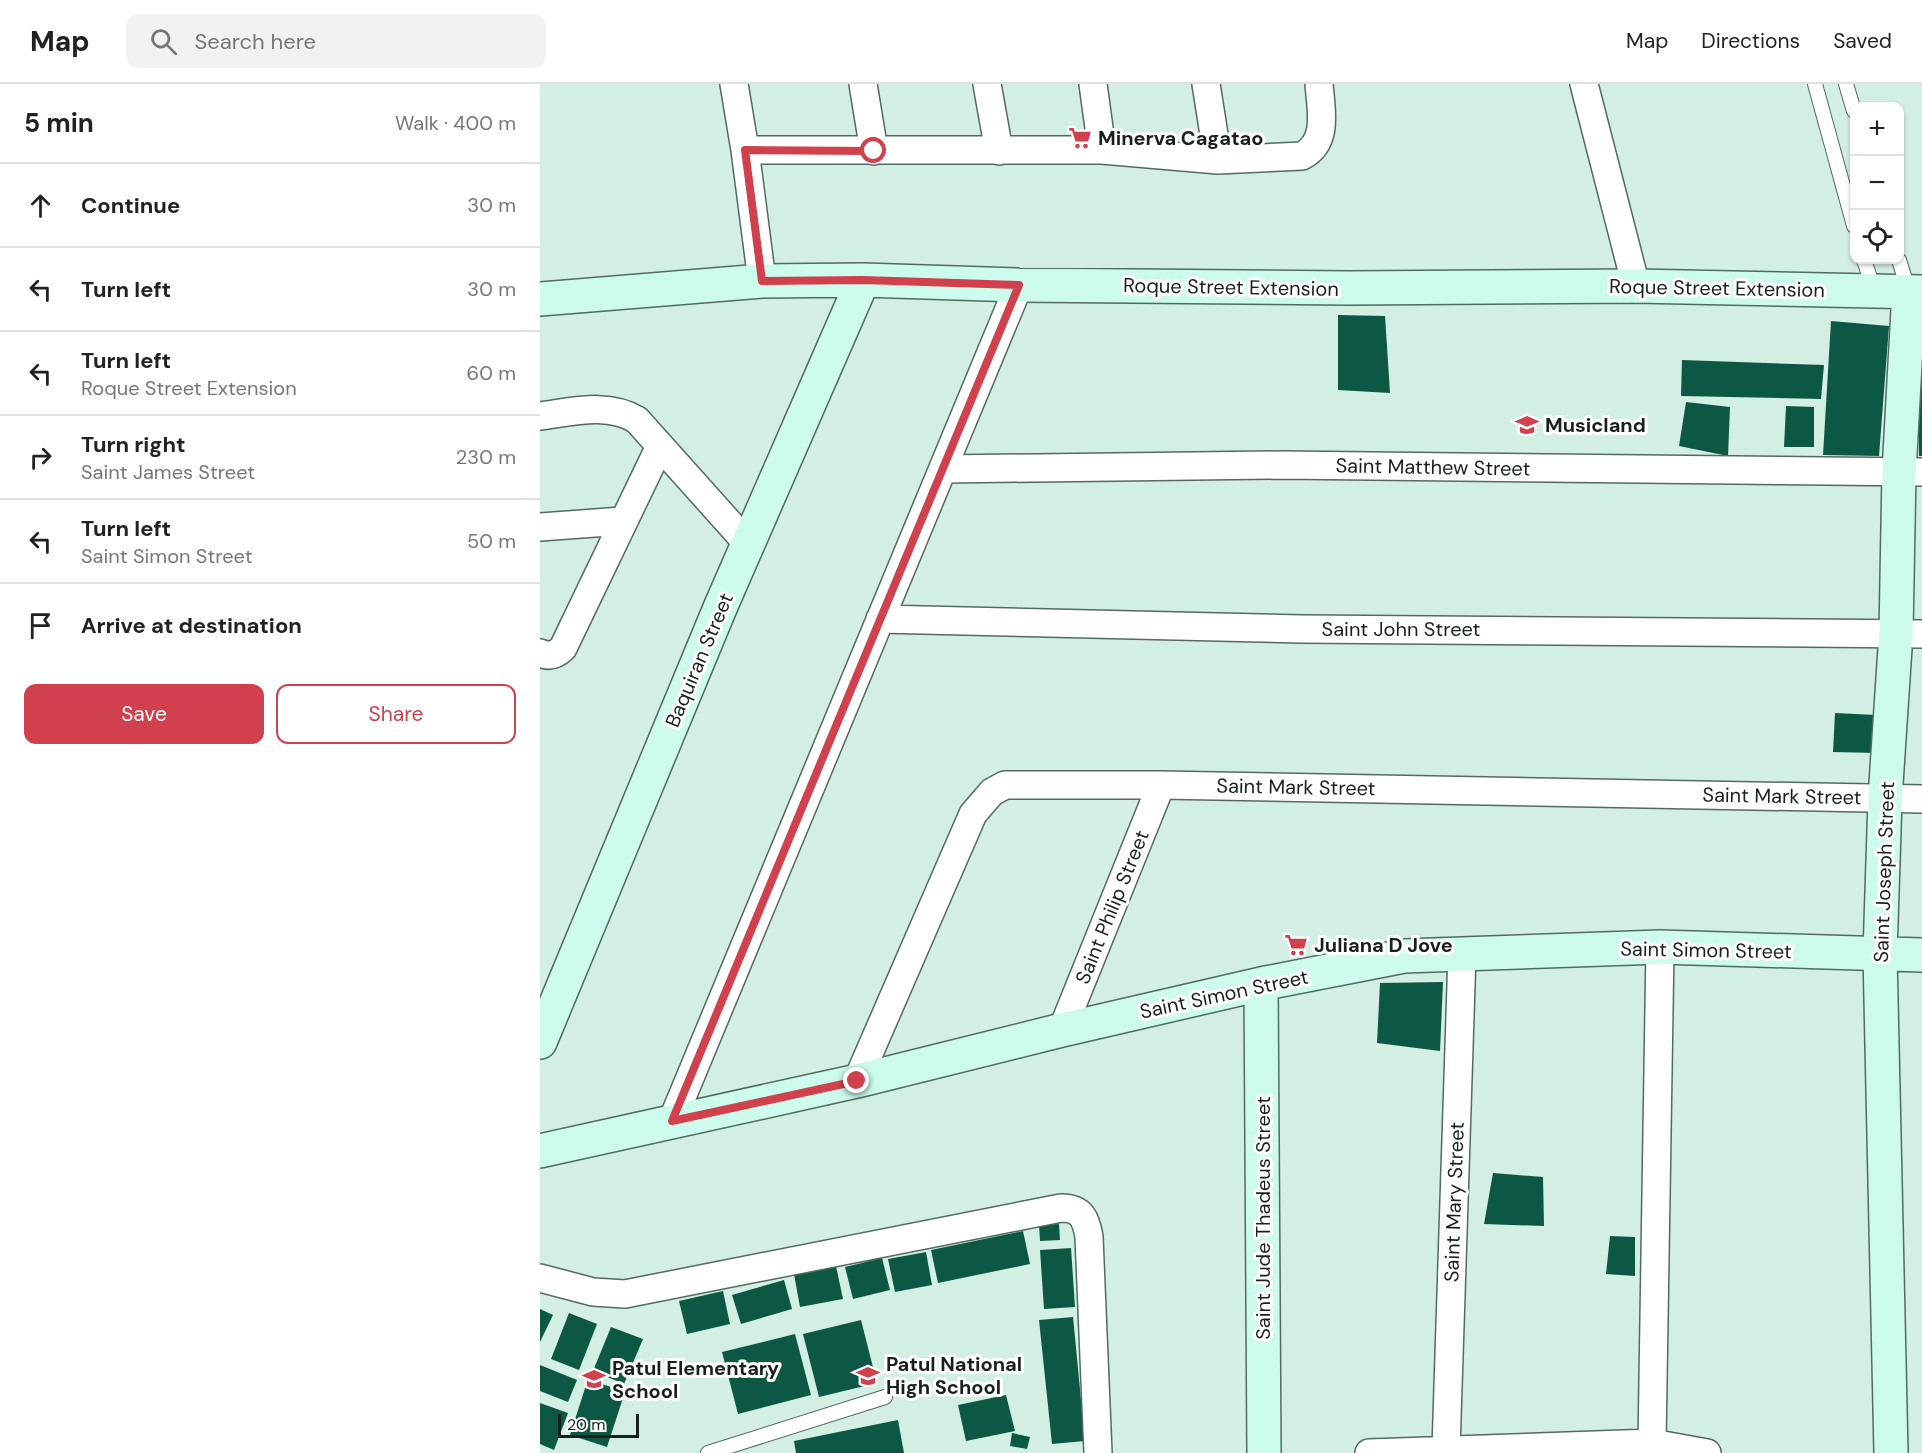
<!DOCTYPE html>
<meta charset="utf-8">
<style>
:root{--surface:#fff;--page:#f2f2f2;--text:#222;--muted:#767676;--line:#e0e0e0;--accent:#d0404d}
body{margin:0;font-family:"DM Sans",sans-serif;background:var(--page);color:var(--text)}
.controls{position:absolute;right:18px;top:18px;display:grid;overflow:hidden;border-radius:12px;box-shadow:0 2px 4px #0004}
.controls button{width:54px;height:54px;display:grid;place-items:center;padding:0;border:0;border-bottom:2px solid var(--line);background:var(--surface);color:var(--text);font:30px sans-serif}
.scale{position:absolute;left:18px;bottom:15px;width:81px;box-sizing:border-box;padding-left:6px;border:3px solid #17201d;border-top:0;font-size:16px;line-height:21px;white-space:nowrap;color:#17201d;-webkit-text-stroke:4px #fff;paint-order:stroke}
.stop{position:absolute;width:18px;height:18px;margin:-14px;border:4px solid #d0404d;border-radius:50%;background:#fff}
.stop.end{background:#d0404d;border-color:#fff;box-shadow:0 2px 6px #0008}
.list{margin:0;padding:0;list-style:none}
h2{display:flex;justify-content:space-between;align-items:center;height:78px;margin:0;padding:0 24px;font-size:26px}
h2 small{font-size:20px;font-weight:400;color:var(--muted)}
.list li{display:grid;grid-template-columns:39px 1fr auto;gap:18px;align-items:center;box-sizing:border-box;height:84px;padding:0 24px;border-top:2px solid var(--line)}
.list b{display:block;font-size:22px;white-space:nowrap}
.list p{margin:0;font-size:20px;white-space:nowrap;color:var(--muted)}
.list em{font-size:20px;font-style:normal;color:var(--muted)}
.actions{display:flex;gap:12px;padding:18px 24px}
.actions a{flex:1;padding:14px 0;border:2px solid var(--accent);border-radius:12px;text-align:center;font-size:21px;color:var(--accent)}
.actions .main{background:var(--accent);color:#fff}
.icon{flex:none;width:33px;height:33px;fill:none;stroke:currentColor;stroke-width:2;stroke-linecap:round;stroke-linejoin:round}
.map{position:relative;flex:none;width:1382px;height:1369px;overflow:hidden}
header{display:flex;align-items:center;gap:36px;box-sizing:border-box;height:84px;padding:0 30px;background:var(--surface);border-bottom:2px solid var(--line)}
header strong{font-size:28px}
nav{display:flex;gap:33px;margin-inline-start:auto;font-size:21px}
.search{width:420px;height:54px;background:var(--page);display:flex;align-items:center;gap:15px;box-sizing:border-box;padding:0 21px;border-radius:12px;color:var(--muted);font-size:22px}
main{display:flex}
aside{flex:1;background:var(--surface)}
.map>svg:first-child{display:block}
.building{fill:#0d5844}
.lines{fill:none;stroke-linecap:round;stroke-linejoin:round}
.lane-casing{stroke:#536a61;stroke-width:16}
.street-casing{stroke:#536a61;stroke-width:30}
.secondary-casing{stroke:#536a61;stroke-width:36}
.lane{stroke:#fff;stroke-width:14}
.street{stroke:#fff;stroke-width:27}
.secondary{stroke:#ccfbed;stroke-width:33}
.route{stroke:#d0404d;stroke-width:8}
.labels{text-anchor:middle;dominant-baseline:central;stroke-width:6;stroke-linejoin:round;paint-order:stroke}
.poi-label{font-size:20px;font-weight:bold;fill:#17201d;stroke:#fff;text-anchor:start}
.street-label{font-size:20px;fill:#17201d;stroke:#fff}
</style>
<header>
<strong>Map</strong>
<div class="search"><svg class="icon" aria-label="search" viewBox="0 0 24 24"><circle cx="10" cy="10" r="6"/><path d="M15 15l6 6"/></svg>Search here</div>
<nav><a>Map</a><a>Directions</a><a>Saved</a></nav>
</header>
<main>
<aside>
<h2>5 min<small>Walk · 400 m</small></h2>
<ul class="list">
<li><svg class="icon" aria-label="ahead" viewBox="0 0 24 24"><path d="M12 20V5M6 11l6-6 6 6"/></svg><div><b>Continue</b></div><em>30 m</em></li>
<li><svg class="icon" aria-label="left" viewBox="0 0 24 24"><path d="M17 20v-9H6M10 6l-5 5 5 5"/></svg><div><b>Turn left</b></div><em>30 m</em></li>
<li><svg class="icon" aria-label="left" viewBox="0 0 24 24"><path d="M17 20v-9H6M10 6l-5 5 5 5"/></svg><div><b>Turn left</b><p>Roque Street Extension</p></div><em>60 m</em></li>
<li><svg class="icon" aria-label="right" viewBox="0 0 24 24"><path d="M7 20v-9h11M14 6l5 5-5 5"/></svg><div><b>Turn right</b><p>Saint James Street</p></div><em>230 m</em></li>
<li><svg class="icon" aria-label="left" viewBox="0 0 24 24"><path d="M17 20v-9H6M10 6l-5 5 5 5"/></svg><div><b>Turn left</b><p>Saint Simon Street</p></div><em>50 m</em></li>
<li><svg class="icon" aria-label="arrive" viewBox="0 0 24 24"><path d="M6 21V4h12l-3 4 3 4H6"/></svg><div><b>Arrive at destination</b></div></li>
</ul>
<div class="actions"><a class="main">Save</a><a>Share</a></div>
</aside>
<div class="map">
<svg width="1382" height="1369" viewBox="0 0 1382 1369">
<rect width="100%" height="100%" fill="#d3eee3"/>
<!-- building -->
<path class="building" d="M798 231 845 232 850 309 798 306Z
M1291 237 1349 242 1339 372 1283 371Z
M1142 276 1284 281 1281 315 1141 312Z
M1379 301H1382V372H1379Z
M1146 318 1190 323 1188 372 1139 362Z
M1246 322 1274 323V363H1244Z
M1295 629 1336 631 1337 669 1293 668Z
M903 898 900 967 837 959 840 899Z
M953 1089 1003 1093 1004 1142 944 1140Z
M519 1140 520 1156 500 1157 499 1141Z
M483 1147 490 1180 398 1199 391 1166Z
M1070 1152 1095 1153V1192L1066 1190Z
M531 1164 535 1223 504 1225 500 1166Z
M386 1168 392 1201 355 1208 348 1175Z
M342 1174 350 1206 313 1215 305 1183Z
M296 1182 303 1215 260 1223 254 1190Z
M244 1196 252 1225 201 1240 192 1211Z
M183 1207 190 1240 147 1250 139 1217Z
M0 1225 13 1231 0 1258Z
M29 1229 57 1240 39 1286 11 1275Z
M533 1233 545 1357 512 1360 499 1236Z
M321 1236 337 1299 279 1313 263 1250Z
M71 1243 103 1255 84 1300 53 1287Z
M255 1250 271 1311 198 1330 182 1268Z
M0 1281 37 1296 28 1318 0 1307Z
M48 1295 85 1308 67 1363 30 1351Z
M466 1311 475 1347 426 1357 418 1321Z
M0 1319 28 1329 14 1366 0 1360Z
M358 1336 364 1369H256L254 1357Z
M472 1349 490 1353 487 1365 470 1362Z"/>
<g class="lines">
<!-- lane casing -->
<g class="lane-casing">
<path id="lane" d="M1275 0 1314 142
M1306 0 1314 27
M1324 176 1334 206
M1359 176 1369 208
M168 1369 345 1313"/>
</g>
<!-- street casing -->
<g class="street-casing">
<path id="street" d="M194 0 205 66 222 197
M323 0 334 67
M447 0 459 67
M553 0 562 66
M666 0 678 76
M1044 0 1096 202
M205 66H562L678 76 762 72C789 58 781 26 779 0
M0 332C32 328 68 318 97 336L208 460
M403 385 742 381 1382 388
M0 443 82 437
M340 535 762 545 1382 550
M0 569C9 573 16 571 23 564L120 362
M522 946 621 701
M317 997 433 730 452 708 465 701H621L1382 715
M132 1037 479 201
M0 1194 53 1208 85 1210 521 1124C542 1124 546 1135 549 1153L558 1369
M1112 1359 1120 863
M906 1365 922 870
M829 1369 1112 1359 1167 1369"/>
</g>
<!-- secondary casing -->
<g class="secondary-casing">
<path id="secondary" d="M0 215 222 197 323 196 479 201 809 204 1096 202 1382 208
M721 900 724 1369
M0 958 180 524 323 196
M0 1067 317 997 522 946 721 900 864 872 1120 863 1382 871
M1351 1369 1340 870 1345 715 1356 549 1359 388 1369 208"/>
</g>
<!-- lane -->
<use href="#lane" class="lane"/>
<!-- street -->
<use href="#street" class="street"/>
<!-- secondary -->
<use href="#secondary" class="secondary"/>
</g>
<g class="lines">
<!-- route -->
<path class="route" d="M317 997 132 1037 479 201 323 196 222 197 205 66 334 67"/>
</g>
<!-- icons -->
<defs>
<g id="supermarket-bare" transform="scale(1.8)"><path d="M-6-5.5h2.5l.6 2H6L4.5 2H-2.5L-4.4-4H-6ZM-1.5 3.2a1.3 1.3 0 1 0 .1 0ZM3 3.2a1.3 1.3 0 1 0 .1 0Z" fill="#d0404d" stroke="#fff" stroke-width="2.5" paint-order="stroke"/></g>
<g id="school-bare" transform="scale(1.8)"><path d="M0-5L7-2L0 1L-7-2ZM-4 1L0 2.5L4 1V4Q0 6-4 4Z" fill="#d0404d" stroke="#fff" stroke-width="2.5" paint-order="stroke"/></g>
</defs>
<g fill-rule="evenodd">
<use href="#supermarket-bare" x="540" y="54"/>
<use href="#school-bare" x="987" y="341"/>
<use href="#supermarket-bare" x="756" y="861"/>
<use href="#school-bare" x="328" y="1292"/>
<use href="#school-bare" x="54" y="1295"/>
</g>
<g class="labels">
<!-- poi labels -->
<g class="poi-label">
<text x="558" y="54">Minerva Cagatao</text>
<text x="1005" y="341">Musicland</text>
<text x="774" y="861">Juliana D Jove</text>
<text x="346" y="1280">Patul National<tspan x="346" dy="23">High School</tspan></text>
<text x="72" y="1284">Patul Elementary<tspan x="72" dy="23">School</tspan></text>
</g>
<!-- street labels -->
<g class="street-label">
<text transform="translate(691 203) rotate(1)">Roque Street Extension</text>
<text transform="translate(1177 204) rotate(1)">Roque Street Extension</text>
<text transform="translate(893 383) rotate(1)">Saint Matthew Street</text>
<text x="861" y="545">Saint John Street</text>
<text transform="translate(159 576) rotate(-67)">Baquiran Street</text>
<text transform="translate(756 703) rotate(1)">Saint Mark Street</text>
<text transform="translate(1242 712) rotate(1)">Saint Mark Street</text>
<text transform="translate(1344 788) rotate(-88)">Saint Joseph Street</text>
<text transform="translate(572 823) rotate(-68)">Saint Philip Street</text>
<text transform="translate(1166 866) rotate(1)">Saint Simon Street</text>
<text transform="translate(684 910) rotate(-12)">Saint Simon Street</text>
<text transform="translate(914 1118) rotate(-88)">Saint Mary Street</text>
<text transform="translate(723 1134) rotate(-90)">Saint Jude Thadeus Street</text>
</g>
</g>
</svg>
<div class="controls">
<button>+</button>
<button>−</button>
<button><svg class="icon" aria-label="locate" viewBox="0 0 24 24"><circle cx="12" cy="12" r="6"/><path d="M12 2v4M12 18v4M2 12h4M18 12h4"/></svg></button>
</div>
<div class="scale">20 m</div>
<div class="stop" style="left:334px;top:67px"></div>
<div class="stop end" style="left:317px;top:997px"></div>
</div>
</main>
